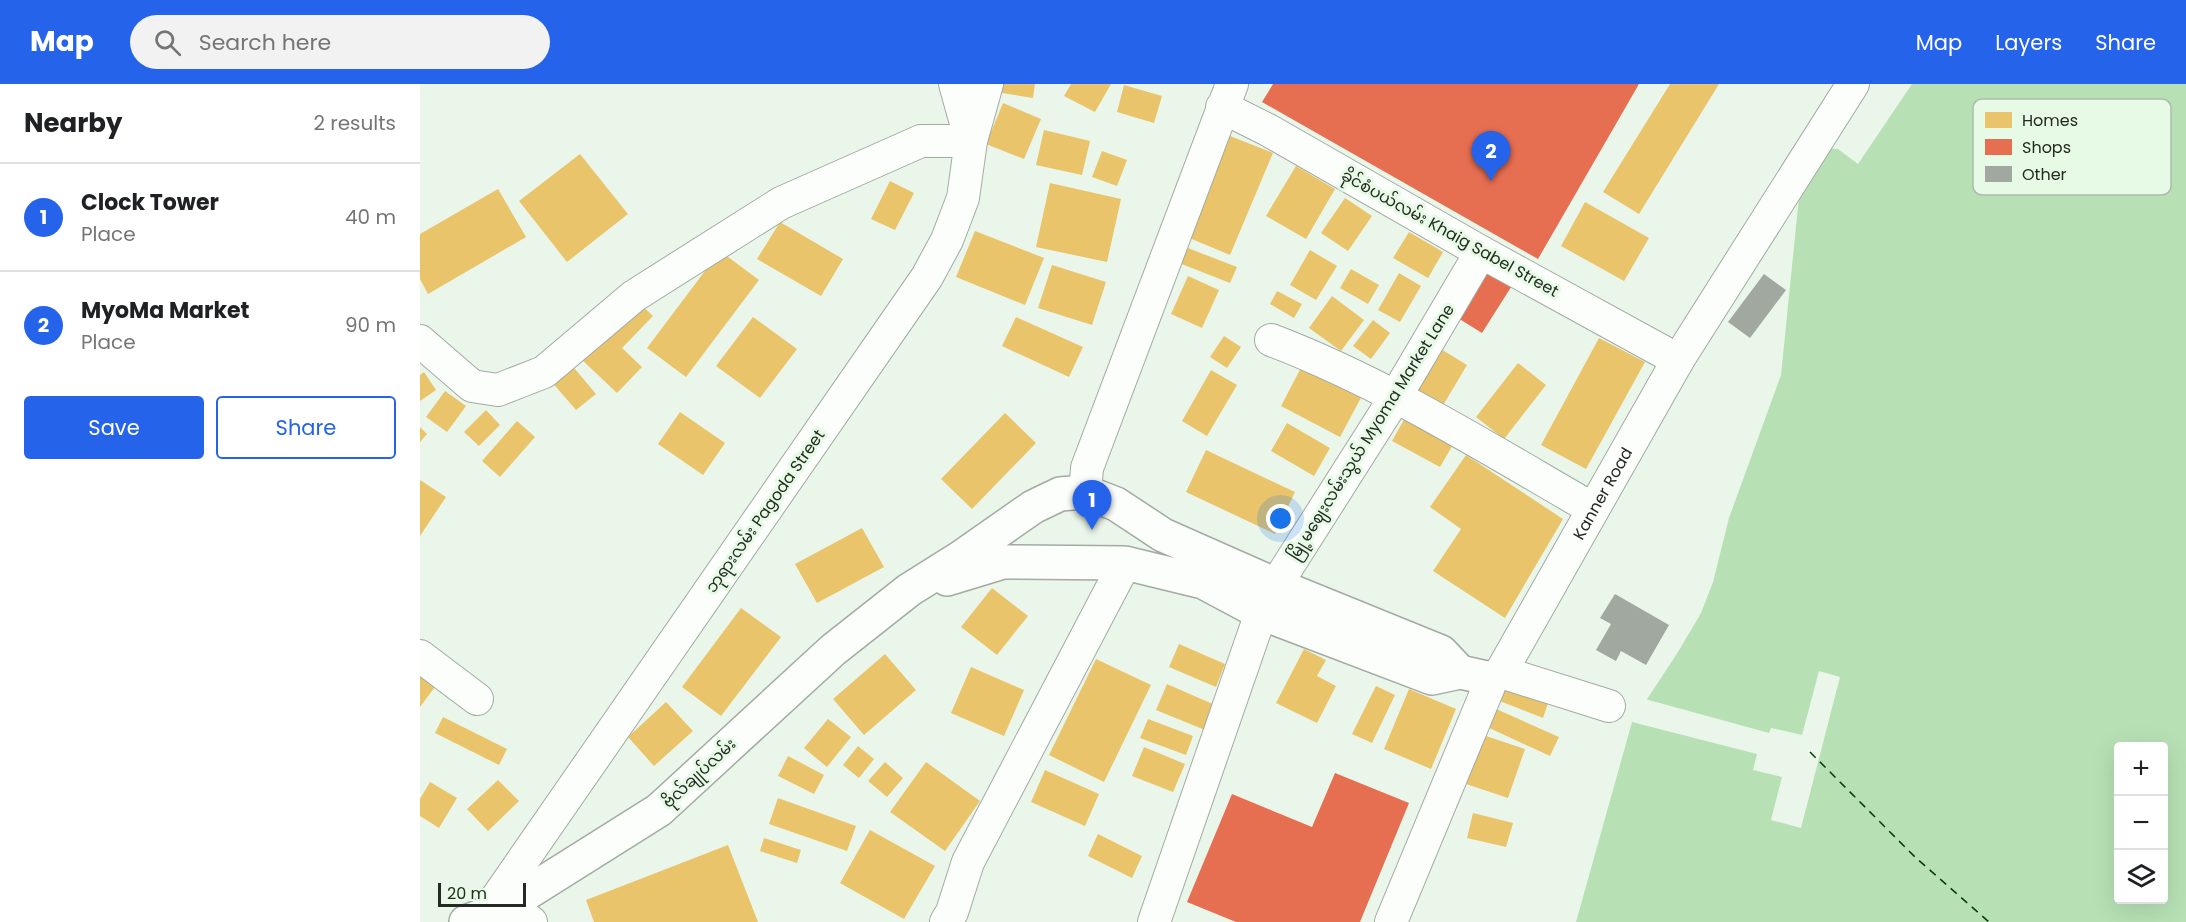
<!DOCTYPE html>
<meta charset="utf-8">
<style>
:root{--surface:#fff;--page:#f2f2f2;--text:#202124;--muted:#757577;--line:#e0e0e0;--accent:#2563eb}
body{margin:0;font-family:Poppins,"Noto Sans Myanmar",sans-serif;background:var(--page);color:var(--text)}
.controls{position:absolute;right:18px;bottom:18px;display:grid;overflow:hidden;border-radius:6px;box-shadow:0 6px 24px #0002}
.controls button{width:54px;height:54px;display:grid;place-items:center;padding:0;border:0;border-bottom:2px solid var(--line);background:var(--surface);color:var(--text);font:30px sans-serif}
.scale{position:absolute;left:18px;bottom:15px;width:88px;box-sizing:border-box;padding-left:6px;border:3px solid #232a22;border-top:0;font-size:16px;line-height:21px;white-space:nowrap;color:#232a22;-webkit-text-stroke:4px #e7fae6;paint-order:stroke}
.you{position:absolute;left:861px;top:435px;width:21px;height:21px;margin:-15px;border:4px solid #fff;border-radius:50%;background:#1a73e8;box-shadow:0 0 0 9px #1a73e833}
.badge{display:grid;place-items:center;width:39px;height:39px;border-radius:50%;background:var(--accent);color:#fff;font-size:20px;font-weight:700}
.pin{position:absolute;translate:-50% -50px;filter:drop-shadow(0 2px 3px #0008)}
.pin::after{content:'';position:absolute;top:32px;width:21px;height:18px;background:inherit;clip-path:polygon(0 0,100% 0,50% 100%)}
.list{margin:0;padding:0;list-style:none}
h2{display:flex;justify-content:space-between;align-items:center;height:78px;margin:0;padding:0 24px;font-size:26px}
h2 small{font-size:20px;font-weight:400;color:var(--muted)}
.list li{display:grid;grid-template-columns:39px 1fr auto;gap:18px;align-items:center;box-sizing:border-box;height:108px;padding:0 24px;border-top:2px solid var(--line)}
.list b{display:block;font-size:22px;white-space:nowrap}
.list p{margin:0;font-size:20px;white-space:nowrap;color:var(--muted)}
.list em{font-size:20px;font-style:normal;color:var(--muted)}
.actions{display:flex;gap:12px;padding:18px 24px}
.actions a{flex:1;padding:14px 0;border:2px solid var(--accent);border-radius:6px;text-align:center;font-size:21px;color:var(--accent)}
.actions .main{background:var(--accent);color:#fff}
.icon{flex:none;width:33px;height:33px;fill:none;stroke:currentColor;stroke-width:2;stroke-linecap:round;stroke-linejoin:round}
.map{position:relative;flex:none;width:1766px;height:838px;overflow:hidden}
header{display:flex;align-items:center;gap:36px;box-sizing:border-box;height:84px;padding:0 30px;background:var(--accent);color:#fff}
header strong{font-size:28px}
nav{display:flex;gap:33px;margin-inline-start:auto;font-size:21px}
.search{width:420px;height:54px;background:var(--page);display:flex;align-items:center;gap:15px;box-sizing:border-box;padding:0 21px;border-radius:33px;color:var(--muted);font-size:22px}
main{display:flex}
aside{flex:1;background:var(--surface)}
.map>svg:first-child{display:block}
.water{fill:#b7e1b5;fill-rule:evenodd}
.pier{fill:#ebf6ea}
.homes{fill:#e9c46a}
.shops{fill:#e76f51}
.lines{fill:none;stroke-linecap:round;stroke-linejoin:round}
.ferry{stroke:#013d04;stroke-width:1.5;stroke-dasharray:8 6;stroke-linecap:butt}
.building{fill:#a0a8a0}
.minor-casing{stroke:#a2aaa2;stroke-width:34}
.highway-casing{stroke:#a2aaa2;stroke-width:36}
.minor{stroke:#fcfefc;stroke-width:32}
.highway{stroke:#fcfefc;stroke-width:33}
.labels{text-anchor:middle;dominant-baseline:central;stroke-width:6;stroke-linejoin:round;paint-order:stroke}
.street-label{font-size:16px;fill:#232a22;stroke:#e7fae6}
.key{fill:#e7fae6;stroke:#acbcab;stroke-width:1.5}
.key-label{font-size:16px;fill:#232a22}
</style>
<header>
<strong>Map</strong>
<div class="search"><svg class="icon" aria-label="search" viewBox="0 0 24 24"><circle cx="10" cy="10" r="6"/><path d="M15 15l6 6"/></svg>Search here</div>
<nav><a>Map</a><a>Layers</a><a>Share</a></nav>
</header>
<main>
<aside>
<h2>Nearby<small>2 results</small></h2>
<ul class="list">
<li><span class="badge">1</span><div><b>Clock Tower</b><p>Place</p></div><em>40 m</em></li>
<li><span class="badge">2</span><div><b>MyoMa Market</b><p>Place</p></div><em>90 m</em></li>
</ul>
<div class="actions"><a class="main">Save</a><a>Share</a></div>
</aside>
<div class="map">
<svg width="1766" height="838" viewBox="0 0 1766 838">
<rect width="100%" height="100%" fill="#ebf6ea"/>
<!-- water -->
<path class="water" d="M1492 0H1766V838H1156L1212 638 1258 568 1281 529 1293 498 1309 434 1361 291 1380 103 1402 64 1418 65 1438 80ZM1698 662H1744V816H1698Z"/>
<!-- pier -->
<path class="pier" d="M1399 587 1420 593 1381 744 1351 736 1362 693 1333 686 1337 670 1212 638 1225 615 1349 649 1351 644 1382 651Z"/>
<!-- homes -->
<path class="homes" d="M578 0H615L613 14 576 8Z
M651 0H691L675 28 644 12Z
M1250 0H1299L1219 130 1183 108Z
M704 1 742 12 734 39 697 28Z
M583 19 621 35 604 75 566 60Z
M624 46 670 57 662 91 616 81Z
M810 52 853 69 810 171 767 153Z
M682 67 707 76 697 102 672 93Z
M160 70 208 130 147 178 99 117Z
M876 82 915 105 886 155 846 132Z
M470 97 494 109 475 146 451 135Z
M630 99 701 115 687 178 616 163Z
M78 105 106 153 8 210 0 195V150Z
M925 114 952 132 928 167 901 149Z
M1165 118 1229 154 1204 197 1141 162Z
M360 138 423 175 401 212 337 175Z
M555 147 624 174 605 221 536 193Z
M989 148 1023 168 1008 194 973 174Z
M760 161 817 183 810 199 754 177Z
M890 166 917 182 896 216 870 201Z
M300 167 339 196 266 293 227 264Z
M632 181 686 198 672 241 618 224Z
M931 185 959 201 948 220 920 204Z
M979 189 1001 202 980 238 958 226Z
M768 192 799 206 782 244 751 230Z
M857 207 882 220 874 234 850 220Z
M912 212 944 236 921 267 889 244Z
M216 216 233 232 202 264 222 283 197 309 160 274Z
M333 233 377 265 340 314 296 282Z
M596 233 663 263 649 293 582 262Z
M953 236 970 249 951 275 933 262Z
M804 252 821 263 807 284 790 273Z
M1179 254 1225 278 1166 385 1121 361Z
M1016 262 1047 281 1022 323 991 304Z
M884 278 943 310 920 353 861 322Z
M150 279 176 310 156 326 130 296Z
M1098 279 1126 301 1084 355 1056 333Z
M791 286 817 301 787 352 762 337Z
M4 288 16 306 0 317V291Z
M25 307 46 322 27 348 6 333Z
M66 326 80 341 59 362 44 348Z
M260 328 305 359 283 391 238 360Z
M585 329 616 359 552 425 521 395Z
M986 332 1034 359 1020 383 972 357Z
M97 337 115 353 80 393 62 377Z
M867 339 910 364 894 392 851 367Z
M0 343 7 350 0 358Z
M786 366 875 408 855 450 766 408Z
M1046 371 1143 435 1085 534 1013 487 1041 445 1010 423Z
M0 396 26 413 0 452Z
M442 444 464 483 397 519 375 480Z
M572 504 608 532 577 571 541 543Z
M321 524 361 553 301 632 262 603Z
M759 560 805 580 796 603 749 583Z
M884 565 906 576 897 592 916 602 897 639 856 619Z
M465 570 496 606 444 651 413 615Z
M676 575 731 601 684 698 629 671Z
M551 583 604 606 584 652 531 629Z
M0 591 15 603 0 623Z
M1085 599 1129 616 1123 634 1077 616Z
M747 600 795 621 785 646 736 626Z
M956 602 975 611 952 659 932 650Z
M989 605 1036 625 1011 685 964 665Z
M246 618 273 647 234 682 208 653Z
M1074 624 1139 653 1130 672 1065 642Z
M23 633 87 665 79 681 15 649Z
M408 635 431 653 407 683 384 664Z
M728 635 773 652 766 671 720 654Z
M1060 650 1105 665 1088 714 1043 699Z
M438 662 454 675 439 694 423 681Z
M724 663 765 680 753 708 712 692Z
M368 672 404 691 394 710 358 692Z
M465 678 483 694 467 713 448 697Z
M506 678 560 717 525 767 470 728Z
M625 686 679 710 665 742 611 718Z
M78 696 99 717 68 747 47 725Z
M10 698 37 714 19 744 0 732V715Z
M358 714 436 742 427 767 349 740Z
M1053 729 1093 739 1086 763 1047 754Z
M450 746 515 782 484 835 420 799Z
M678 750 722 772 712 794 668 772Z
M344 754 381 766 377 779 340 767Z
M308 761 338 838H174L166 816Z"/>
<!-- shops -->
<path class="shops" d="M853 0H1219L1118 175 842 18Z
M1063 182 1093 200 1062 249 1033 231Z
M915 689 989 719 940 838H816L767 818 812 710 892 743Z"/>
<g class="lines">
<!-- ferry -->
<path class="ferry" d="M1390 668 1495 773 1569 838"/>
</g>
<!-- building -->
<path class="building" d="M1344 190 1366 206 1330 254 1308 238Z
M1195 510 1249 541 1226 581 1201 567 1196 577 1176 566 1191 540 1180 534Z"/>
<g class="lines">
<!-- minor casing -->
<g class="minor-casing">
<g id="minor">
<path d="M802 23 848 46 1061 168 1258 276"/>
<path d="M851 256C964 299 1067 364 1173 425"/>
<path d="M0 257 52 302 78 306 124 288 214 212 361 119 501 57H551L535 0"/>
<path d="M665 408 667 384 812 0"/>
<path d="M0 572 57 615"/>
<path d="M1081 588 1189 622"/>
<path d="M67 828 507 193 527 156 543 114 551 57 567 0"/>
<path d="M86 838 88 821 111 838"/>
<path d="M526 838 532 828 548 778 705 479"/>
<path d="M734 838 841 529 856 501 976 312 1061 168"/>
<path id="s1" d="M971 838 1072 595 1081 588 1258 276 1433 0"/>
</g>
</g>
<!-- highway casing -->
<g class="highway-casing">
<path id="highway" d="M527 495 583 478 705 479 783 498 841 529 1012 594 1040 588 1072 595
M46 838 88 821 239 726 413 566 489 506 540 474 613 423 640 410 665 408 696 420 743 451 856 501 1021 568 1040 588"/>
</g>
<!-- minor -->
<use href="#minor" class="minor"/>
<!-- highway -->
<use href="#highway" class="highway"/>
</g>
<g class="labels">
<!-- street labels -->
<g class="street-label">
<text transform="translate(1030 149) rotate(29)">ခိုင်စံပယ်လမ်း Khaig Sabel Street</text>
<text transform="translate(951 348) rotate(-58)">မြို့မဈေးလမ်းသွယ် Myoma Market Lane</text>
<text stroke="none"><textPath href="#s1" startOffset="480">Kanner Road</textPath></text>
<text transform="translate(345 427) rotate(-55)">ဘုရားလမ်း Pagoda Street</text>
<text transform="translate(279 689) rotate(-43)">ဗိုလ်ချုပ်လမ်း</text>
</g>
</g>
<!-- legend -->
<rect x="1553" y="15" width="198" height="96" rx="9" class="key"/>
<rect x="1565" y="28" width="27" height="16" fill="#e9c46a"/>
<rect x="1565" y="55" width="27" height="16" fill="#e76f51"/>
<rect x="1565" y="82" width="27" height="16" fill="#a0a8a0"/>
<g class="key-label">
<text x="1602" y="42">Homes</text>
<text x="1602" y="69">Shops</text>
<text x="1602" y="96">Other</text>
</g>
</svg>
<div class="controls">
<button>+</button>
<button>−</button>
<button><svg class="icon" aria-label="layers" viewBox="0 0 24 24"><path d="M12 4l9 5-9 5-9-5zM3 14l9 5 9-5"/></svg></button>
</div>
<div class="scale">20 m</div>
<div class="you"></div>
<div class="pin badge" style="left:672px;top:446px">1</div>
<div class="pin badge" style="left:1071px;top:97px">2</div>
</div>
</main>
